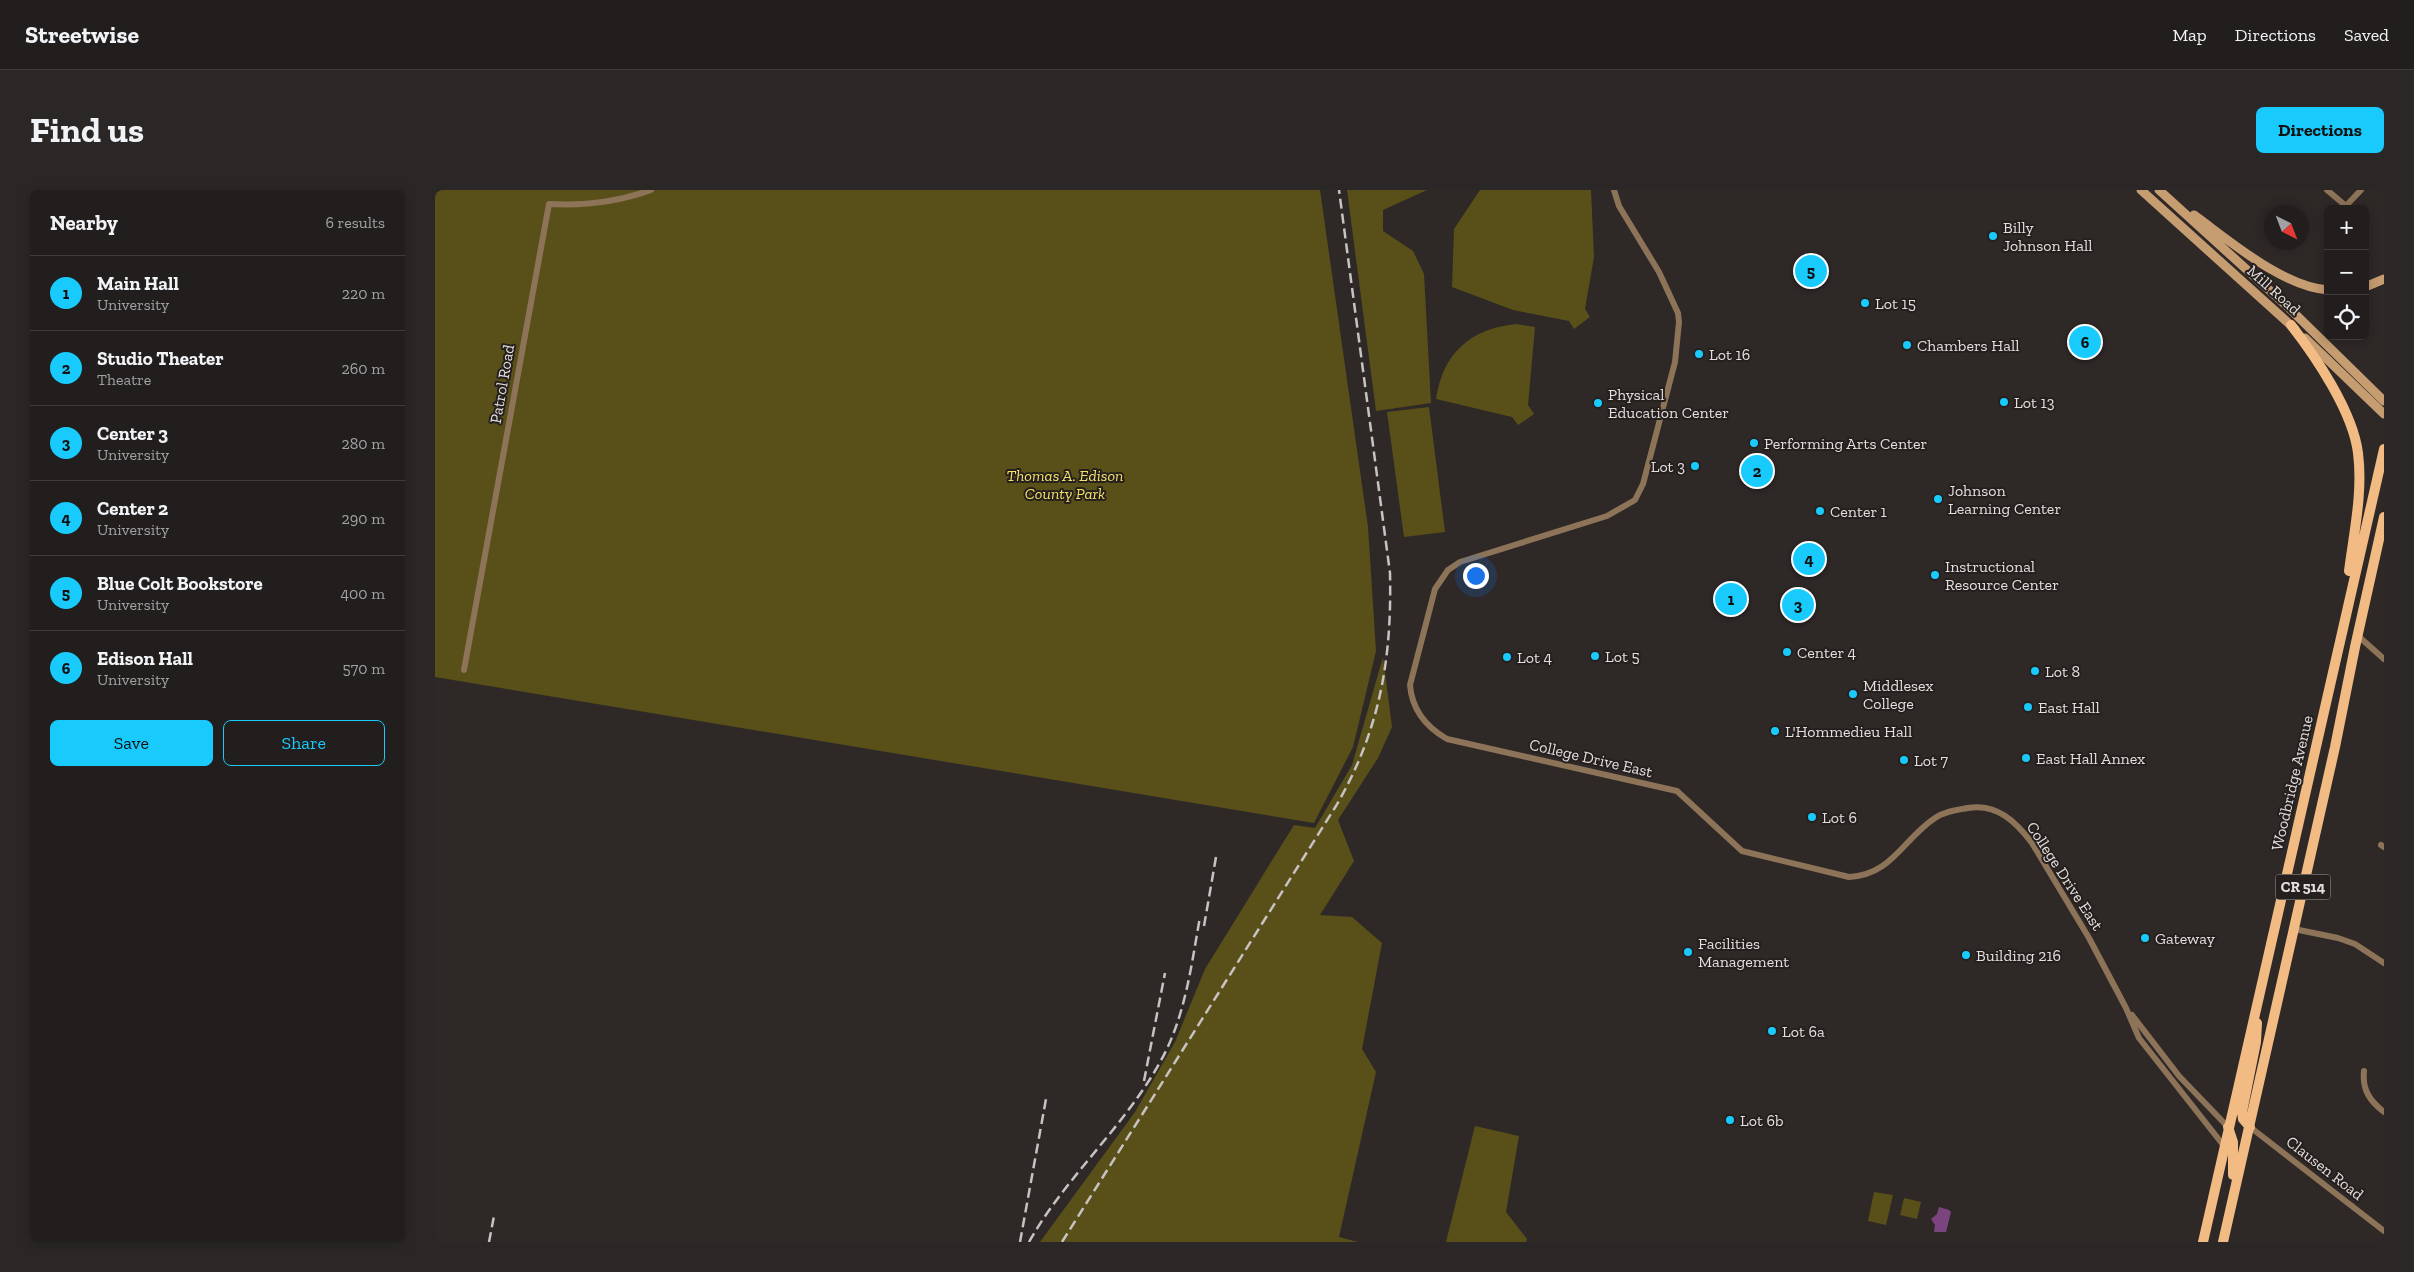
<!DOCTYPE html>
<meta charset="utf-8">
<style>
:root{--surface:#221e1d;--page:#2a2726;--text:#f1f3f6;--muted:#a2a2a4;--line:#3f3c3b;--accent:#19cafc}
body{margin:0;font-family:"Zilla Slab",serif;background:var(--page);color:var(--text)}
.controls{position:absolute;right:15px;top:15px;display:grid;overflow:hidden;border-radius:8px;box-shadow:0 2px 12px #0003}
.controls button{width:45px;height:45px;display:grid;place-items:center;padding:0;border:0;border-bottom:1px solid var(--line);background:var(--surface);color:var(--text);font:25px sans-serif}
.compass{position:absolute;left:1829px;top:15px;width:45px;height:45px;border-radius:50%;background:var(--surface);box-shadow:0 2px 12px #0003;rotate:138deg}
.you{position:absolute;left:1040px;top:385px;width:18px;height:18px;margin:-12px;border:4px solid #fff;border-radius:50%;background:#1a73e8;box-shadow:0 0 0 8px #1a73e833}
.badge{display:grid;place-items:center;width:32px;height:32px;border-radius:50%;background:var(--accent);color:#111;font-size:16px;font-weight:700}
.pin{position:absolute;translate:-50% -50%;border:2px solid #fff;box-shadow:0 1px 5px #0006}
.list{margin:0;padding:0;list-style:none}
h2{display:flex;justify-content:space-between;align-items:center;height:65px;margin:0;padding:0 20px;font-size:21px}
h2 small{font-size:16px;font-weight:400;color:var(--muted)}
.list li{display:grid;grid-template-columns:32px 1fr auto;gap:15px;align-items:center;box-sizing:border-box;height:75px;padding:0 20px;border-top:1px solid var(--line)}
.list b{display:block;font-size:19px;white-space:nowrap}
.list p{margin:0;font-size:16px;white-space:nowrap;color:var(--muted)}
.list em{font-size:16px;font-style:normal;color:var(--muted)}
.actions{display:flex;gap:10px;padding:15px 20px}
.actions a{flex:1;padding:11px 0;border:1px solid var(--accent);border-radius:8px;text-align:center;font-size:18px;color:var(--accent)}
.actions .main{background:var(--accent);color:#111}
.icon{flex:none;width:28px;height:28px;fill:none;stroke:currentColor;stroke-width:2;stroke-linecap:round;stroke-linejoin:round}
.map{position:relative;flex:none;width:1949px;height:1052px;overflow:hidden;border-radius:8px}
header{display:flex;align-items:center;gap:30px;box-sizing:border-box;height:70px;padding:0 25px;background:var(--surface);border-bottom:1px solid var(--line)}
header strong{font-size:24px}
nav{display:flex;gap:28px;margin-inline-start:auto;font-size:18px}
.intro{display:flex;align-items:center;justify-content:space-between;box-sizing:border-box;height:120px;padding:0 30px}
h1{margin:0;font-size:35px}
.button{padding:12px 22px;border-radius:8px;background:var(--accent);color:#111;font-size:18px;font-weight:700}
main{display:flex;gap:30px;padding:0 30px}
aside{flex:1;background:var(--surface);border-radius:8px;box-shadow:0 2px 12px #0003}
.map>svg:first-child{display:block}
.green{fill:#595019}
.water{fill:#7c447f}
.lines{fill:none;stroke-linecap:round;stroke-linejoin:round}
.street{stroke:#8d7358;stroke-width:6}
.secondary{stroke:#c69c71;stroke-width:9}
.primary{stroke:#f2bb83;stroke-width:10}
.rail{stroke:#c7c3c2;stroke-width:2.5;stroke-dasharray:10 5;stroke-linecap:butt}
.poi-dot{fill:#19cafc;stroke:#251f1d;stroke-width:2}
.labels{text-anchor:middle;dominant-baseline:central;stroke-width:4;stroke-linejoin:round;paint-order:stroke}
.shield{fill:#251f1d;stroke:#aaa5a4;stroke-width:1}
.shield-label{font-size:15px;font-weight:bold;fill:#e3dfde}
.poi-label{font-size:16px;fill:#e3dfde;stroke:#251f1d;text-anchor:start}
.street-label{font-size:16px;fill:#e3dfde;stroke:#251f1d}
.park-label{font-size:16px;font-style:italic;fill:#f4e268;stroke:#251f1d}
</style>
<header>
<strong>Streetwise</strong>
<nav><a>Map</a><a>Directions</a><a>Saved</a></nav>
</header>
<div class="intro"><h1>Find us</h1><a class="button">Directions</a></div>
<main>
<aside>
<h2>Nearby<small>6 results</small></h2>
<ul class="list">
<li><span class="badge">1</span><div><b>Main Hall</b><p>University</p></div><em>220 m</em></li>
<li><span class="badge">2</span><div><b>Studio Theater</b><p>Theatre</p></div><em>260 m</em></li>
<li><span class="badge">3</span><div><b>Center 3</b><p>University</p></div><em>280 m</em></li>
<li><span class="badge">4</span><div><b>Center 2</b><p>University</p></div><em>290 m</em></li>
<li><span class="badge">5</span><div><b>Blue Colt Bookstore</b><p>University</p></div><em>400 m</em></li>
<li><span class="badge">6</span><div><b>Edison Hall</b><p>University</p></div><em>570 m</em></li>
</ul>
<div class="actions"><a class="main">Save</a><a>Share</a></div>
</aside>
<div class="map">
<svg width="1949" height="1052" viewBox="0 0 1949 1052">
<rect width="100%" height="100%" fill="#2e2827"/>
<!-- green -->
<path class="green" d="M0 0H885L933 337 941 461 918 557 879 633 0 487Z
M912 0H992L948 20V41L978 61 989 84 996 213 941 221Z
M1045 0H1156L1159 67 1150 119 1155 127 1139 139 1134 131 1078 120 1017 97 1019 39Z
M1081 134 1100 137 1093 215 1099 224 1083 235 1077 227 1001 209C1008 163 1035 139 1081 134Z
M994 217 1010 342 969 347 952 222Z
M948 467 957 537 943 568 903 630 919 671 885 725 917 727 947 753 927 859 941 882 904 1047 923 1052H605L700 922 740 852 770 779 859 635 880 638 917 575Z
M1040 936 1084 946 1071 1022 1092 1049 1091 1052H1011Z
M1439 1002 1458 1005 1451 1035 1433 1031Z
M1469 1008 1486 1012 1482 1029 1465 1025Z"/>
<!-- water -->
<path class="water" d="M1504 1017 1514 1020 1516 1022 1511 1042H1499L1500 1035 1496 1029 1502 1024Z"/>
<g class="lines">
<!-- street -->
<path class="street" d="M1179 0 1184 16 1224 82 1243 123 1244 132 1240 172 1208 294 1200 310 1172 326 1025 372 1013 380 1000 399 975 495C977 520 991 537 1012 549L1242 601 1307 661 1414 687C1457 685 1468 649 1500 628 1510 621 1522 620 1533 618 1562 613 1581 632 1597 653L1654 748 1691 818 1704 848 1789 956
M1892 0 1911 16
M1908 19 1926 0
M1922 445 1949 469
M29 480 114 14C149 16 183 12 216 0
M1946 655 1949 657
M1859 739 1903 748 1920 754 1949 773
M1697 825 1744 886 1793 937
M1929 881C1927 900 1935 911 1949 922
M1815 937 1949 1041"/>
<!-- secondary -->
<path class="secondary" d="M1706 0 1860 139
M1724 0 1854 118 1949 211
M1759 25C1795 51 1848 97 1893 100
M1930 97 1949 89
M1870 148 1949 224"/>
<!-- primary -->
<path class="primary" d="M1856 135C1881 167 1918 222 1923 263 1928 302 1919 342 1914 381
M1793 937 1798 952V985
M1815 937 1808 929 1807 922 1821 852 1822 833
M1768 1052 1949 259
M1788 1052 1900 557 1920 457 1949 327"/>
<!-- rail -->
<path class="rail" d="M769 736 781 667
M709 891 730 783
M54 1052 59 1026
M585 1052 611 909
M594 1052C630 988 688 938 724 874 750 829 756 777 765 727
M627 1052 901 616C945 540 957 469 955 383L904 0"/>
</g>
<!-- markers -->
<g class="poi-dot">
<circle cx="1558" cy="46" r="5"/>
<circle cx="1430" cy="113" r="5"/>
<circle cx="1472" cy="155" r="5"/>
<circle cx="1264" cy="164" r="5"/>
<circle cx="1569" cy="212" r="5"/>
<circle cx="1163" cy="213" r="5"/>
<circle cx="1319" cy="253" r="5"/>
<circle cx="1260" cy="276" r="5"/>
<circle cx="1503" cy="309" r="5"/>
<circle cx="1385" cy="321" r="5"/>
<circle cx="1500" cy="385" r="5"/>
<circle cx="1352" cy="462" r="5"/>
<circle cx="1160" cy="466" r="5"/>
<circle cx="1072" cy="467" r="5"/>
<circle cx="1600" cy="481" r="5"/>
<circle cx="1418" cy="504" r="5"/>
<circle cx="1593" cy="517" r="5"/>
<circle cx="1340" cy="541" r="5"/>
<circle cx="1591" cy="568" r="5"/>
<circle cx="1469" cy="570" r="5"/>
<circle cx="1377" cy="627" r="5"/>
<circle cx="1710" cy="748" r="5"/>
<circle cx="1253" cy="762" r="5"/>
<circle cx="1531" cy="765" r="5"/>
<circle cx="1337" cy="841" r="5"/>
<circle cx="1295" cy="930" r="5"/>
</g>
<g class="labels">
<!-- shield labels -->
<rect class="shield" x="1840.5" y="684.5" width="55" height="25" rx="4"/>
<g class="shield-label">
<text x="1868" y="697">CR 514</text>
</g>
<!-- poi labels -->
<g class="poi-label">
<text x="1568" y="37">Billy<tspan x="1568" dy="18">Johnson Hall</tspan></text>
<text x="1440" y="113">Lot 15</text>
<text x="1482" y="155">Chambers Hall</text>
<text x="1274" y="164">Lot 16</text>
<text x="1173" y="204">Physical<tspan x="1173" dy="18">Education Center</tspan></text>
<text x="1579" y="212">Lot 13</text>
<text x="1329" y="253">Performing Arts Center</text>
<text x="1250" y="276" text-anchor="end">Lot 3</text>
<text x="1513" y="300">Johnson<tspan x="1513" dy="18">Learning Center</tspan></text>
<text x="1395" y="321">Center 1</text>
<text x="1510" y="376">Instructional<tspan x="1510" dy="18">Resource Center</tspan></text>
<text x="1362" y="462">Center 4</text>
<text x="1170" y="466">Lot 5</text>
<text x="1082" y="467">Lot 4</text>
<text x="1610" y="481">Lot 8</text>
<text x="1428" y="495">Middlesex<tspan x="1428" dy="18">College</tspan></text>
<text x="1603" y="517">East Hall</text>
<text x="1350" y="541">L'Hommedieu Hall</text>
<text x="1601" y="568">East Hall Annex</text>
<text x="1479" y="570">Lot 7</text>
<text x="1387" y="627">Lot 6</text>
<text x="1720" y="748">Gateway</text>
<text x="1263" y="753">Facilities<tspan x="1263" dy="18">Management</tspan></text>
<text x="1541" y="765">Building 216</text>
<text x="1347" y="841">Lot 6a</text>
<text x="1305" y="930">Lot 6b</text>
</g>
<!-- street labels -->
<g class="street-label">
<text transform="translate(1839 100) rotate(42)">Mill Road</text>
<text transform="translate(67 194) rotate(-80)">Patrol Road</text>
<text transform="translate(1156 568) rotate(13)">College Drive East</text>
<text transform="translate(1857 593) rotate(-77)">Woodbridge Avenue</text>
<text transform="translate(1630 686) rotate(57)">College Drive East</text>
<text transform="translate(1890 978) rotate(38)">Clausen Road</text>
</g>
<!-- park labels -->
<g class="park-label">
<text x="630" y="285">Thomas A. Edison<tspan x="630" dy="18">County Park</tspan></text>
</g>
</g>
</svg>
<div class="controls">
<button>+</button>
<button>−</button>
<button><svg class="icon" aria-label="locate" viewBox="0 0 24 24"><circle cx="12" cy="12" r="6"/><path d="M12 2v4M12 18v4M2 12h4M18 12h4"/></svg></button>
</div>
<svg class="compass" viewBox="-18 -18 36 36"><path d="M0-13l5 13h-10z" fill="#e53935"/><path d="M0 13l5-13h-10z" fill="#a2a2a4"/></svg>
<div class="you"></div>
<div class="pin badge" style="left:1296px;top:409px">1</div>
<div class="pin badge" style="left:1322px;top:281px">2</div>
<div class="pin badge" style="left:1363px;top:415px">3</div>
<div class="pin badge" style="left:1374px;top:369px">4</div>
<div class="pin badge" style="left:1376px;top:81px">5</div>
<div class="pin badge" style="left:1650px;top:152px">6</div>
</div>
</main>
